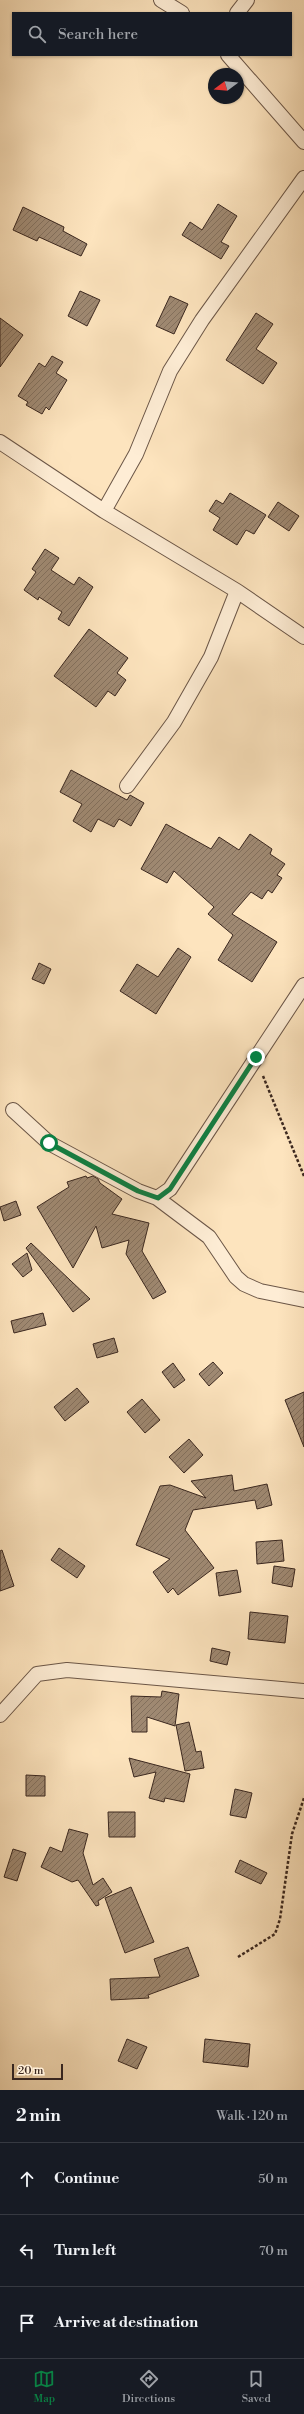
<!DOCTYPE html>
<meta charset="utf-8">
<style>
:root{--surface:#171b24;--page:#242831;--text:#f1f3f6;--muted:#9ea1a6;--line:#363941;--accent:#0b8043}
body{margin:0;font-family:"Libre Bodoni",serif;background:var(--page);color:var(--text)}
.compass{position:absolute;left:208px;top:68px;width:36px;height:36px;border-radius:50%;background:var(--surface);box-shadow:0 1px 3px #0004;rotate:254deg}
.scale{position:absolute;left:12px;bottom:10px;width:51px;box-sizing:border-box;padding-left:4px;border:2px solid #3a271f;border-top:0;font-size:11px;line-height:14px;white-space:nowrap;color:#3a271f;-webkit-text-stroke:3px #feedd5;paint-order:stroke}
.stop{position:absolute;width:12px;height:12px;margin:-9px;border:3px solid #0b8043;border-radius:50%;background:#fff}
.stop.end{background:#0b8043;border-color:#fff;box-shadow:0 1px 4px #0008}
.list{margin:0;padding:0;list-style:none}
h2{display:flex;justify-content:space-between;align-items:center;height:52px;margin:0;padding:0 16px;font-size:17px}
h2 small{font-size:13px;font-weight:400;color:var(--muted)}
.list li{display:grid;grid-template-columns:26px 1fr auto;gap:12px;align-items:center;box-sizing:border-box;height:72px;padding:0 16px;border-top:1px solid var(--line)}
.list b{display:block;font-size:15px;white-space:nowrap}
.list em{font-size:13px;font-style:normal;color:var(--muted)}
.icon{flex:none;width:22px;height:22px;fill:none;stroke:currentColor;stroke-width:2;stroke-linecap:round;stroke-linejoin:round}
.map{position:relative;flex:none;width:304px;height:2090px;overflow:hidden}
.search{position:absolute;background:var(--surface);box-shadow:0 1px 3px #0004;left:12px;right:12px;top:12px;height:44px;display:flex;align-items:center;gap:10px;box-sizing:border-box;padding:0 14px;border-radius:0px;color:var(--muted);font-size:15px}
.sheet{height:268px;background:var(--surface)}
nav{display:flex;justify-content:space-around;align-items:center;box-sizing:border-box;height:56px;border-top:1px solid var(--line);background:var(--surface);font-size:11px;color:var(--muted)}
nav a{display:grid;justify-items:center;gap:2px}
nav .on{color:var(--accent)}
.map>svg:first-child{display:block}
.building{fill:url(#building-hatch);stroke:#3a271f}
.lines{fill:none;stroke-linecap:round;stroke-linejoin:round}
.minor-casing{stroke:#6b5647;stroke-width:16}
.path{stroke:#3a271f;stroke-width:2.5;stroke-dasharray:3 2;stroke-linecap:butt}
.minor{stroke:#feedd5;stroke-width:14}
.route{stroke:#0b8043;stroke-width:5}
</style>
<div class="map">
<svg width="304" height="2090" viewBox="0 0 304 2090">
<defs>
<pattern id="building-hatch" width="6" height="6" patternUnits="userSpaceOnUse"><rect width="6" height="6" fill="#9f8972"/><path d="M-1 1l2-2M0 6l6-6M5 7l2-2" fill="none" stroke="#83705d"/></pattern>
</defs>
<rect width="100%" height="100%" fill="#fde4be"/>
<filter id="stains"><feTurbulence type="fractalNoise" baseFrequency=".005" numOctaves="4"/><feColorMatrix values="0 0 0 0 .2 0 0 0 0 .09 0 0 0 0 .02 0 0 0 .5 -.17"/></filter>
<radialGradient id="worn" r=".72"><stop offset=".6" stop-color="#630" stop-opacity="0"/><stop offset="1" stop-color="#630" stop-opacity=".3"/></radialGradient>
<!-- building -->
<path class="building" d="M218 204 237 216 221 242 229 246 221 259 182 235 190 222 202 230Z
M23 207 64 227 63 231 87 244 81 256 39 237 37 241 13 230Z
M80 291 100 300 87 326 68 316Z
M170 296 188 304 174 334 156 326Z
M256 313 273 324 256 349 277 363 263 384 226 360Z
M0 318 23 335 0 367Z
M52 356 63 362 56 373 67 380 49 410 46 407 42 414 26 405 28 402 18 396 39 363 45 367Z
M230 493 266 515 254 534 246 530 237 545 213 530 220 518 209 511 216 500 223 504Z
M278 502 299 516 289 531 268 517Z
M45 549 59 558 51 570 74 585 79 577 93 587 69 626 58 619 62 612 39 597 38 600 24 590 36 572 32 569Z
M89 629 128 658 117 673 126 680 115 696 108 691 96 707 54 676Z
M71 770 127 800 130 795 144 803 131 826 119 819 114 827 98 819 91 832 73 821 82 804 60 792Z
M166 824 211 849 219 837 239 850 250 834 272 849 270 854 285 864 277 875 282 878 272 893 268 890 262 899 251 892 232 914 277 942 252 982 218 960 233 935 208 914 214 907 174 871 167 883 141 869Z
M178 948 191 957 156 1014 120 991 137 964 158 977Z
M39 963 51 969 44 984 32 979Z
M86 1176 87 1178 93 1176 98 1179 100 1183 122 1199 112 1214 149 1223 142 1251 166 1292 153 1299 126 1254 129 1240 102 1248 96 1226 73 1268 37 1207 69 1187 67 1182Z
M16 1201 21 1215 4 1221 0 1207Z
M31 1243 90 1299 73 1312 26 1248Z
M27 1253 32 1270 23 1277 12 1264Z
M43 1313 46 1325 14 1333 11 1321Z
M114 1338 118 1352 97 1358 93 1344Z
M213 1362 223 1373 209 1386 199 1374Z
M173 1363 185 1380 174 1388 162 1372Z
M77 1388 89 1402 65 1421 54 1407Z
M304 1392V1447L285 1400Z
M142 1399 160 1420 145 1433 127 1412Z
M189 1439 203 1455 184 1473 169 1457Z
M232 1475 234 1491 267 1484 272 1505 257 1509 255 1500 193 1510 185 1530 214 1568 178 1595 173 1588 168 1593 153 1572 170 1559 136 1545 160 1486 170 1485 206 1498 191 1481Z
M282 1540 284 1561 257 1564 256 1542Z
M59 1548 85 1566 77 1578 51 1560Z
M2 1550 14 1586 0 1591V1551Z
M274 1566 295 1569 292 1587 272 1583Z
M237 1570 241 1592 219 1596 216 1573Z
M250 1612 288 1616 285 1643 248 1639Z
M212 1648 230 1652 227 1665 210 1661Z
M162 1691 179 1694 175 1726 147 1717V1732H132L131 1696 161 1697Z
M189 1722 196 1752 201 1751 204 1768 185 1771 176 1725Z
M129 1758 190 1774 184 1802 165 1798 164 1802 149 1798 156 1772 134 1777Z
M26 1775 45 1776V1796H26Z
M235 1789 252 1793 246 1818 230 1815Z
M108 1812H135V1837H109Z
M69 1829 88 1834 83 1853 93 1885 103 1878 112 1892 98 1901 99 1905 96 1906 78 1880 72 1882 41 1867 50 1847 62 1852Z
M13 1849 26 1853 17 1881 4 1877Z
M240 1860 267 1873 261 1884 235 1872Z
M131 1887 154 1942 125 1953 105 1898Z
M188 1947 199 1976 148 1995 149 1998 111 2000 110 1979 160 1977 154 1959Z
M127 2039 147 2047 137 2069 118 2061Z
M205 2039 250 2044 248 2067 203 2062Z"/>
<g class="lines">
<!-- minor casing -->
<g class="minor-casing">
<path id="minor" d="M161 0 182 13
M237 13 247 0
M228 55 304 142
M0 442 104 511 237 591 304 637
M104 511 136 454 170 371 202 320 304 178
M127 786 174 722 211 657 237 591
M13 1110 49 1143 138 1191 157 1198 170 1189 304 985
M157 1198 209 1237 236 1277 244 1284 260 1291 304 1300
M0 1715 37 1674 67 1670 304 1691"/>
</g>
<!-- path -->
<path class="path" d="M263 1076 304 1176
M238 1957 275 1934 280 1919 292 1834 304 1798"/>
<!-- minor -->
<use href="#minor" class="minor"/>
</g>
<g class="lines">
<!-- route -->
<path class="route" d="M49 1143 138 1191 158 1198 170 1189 256 1057"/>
</g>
<rect width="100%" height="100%" filter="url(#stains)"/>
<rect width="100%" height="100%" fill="url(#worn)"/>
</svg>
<svg class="compass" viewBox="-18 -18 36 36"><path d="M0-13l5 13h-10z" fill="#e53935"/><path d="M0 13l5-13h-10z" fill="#9ea1a6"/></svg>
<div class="scale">20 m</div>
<div class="stop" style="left:49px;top:1143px"></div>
<div class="stop end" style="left:256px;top:1057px"></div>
<div class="search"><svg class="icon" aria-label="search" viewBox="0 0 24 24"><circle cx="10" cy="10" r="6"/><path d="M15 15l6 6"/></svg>Search here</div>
</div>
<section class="sheet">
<h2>2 min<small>Walk · 120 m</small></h2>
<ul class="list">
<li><svg class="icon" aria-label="ahead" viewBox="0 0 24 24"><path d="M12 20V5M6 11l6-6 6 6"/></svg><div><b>Continue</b></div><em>50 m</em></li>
<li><svg class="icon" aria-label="left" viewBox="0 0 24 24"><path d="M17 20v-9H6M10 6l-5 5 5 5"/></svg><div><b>Turn left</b></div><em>70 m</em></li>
<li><svg class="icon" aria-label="arrive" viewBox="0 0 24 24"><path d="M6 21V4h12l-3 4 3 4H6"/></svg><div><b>Arrive at destination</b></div></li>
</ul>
</section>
<nav>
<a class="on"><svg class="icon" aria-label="map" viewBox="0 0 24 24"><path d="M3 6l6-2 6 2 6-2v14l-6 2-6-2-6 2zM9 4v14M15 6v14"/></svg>Map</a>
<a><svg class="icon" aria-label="directions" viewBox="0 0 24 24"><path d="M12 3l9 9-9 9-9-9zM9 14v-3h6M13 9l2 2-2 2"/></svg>Directions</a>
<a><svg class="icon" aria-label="saved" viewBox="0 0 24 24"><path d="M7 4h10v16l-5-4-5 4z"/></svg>Saved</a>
</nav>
